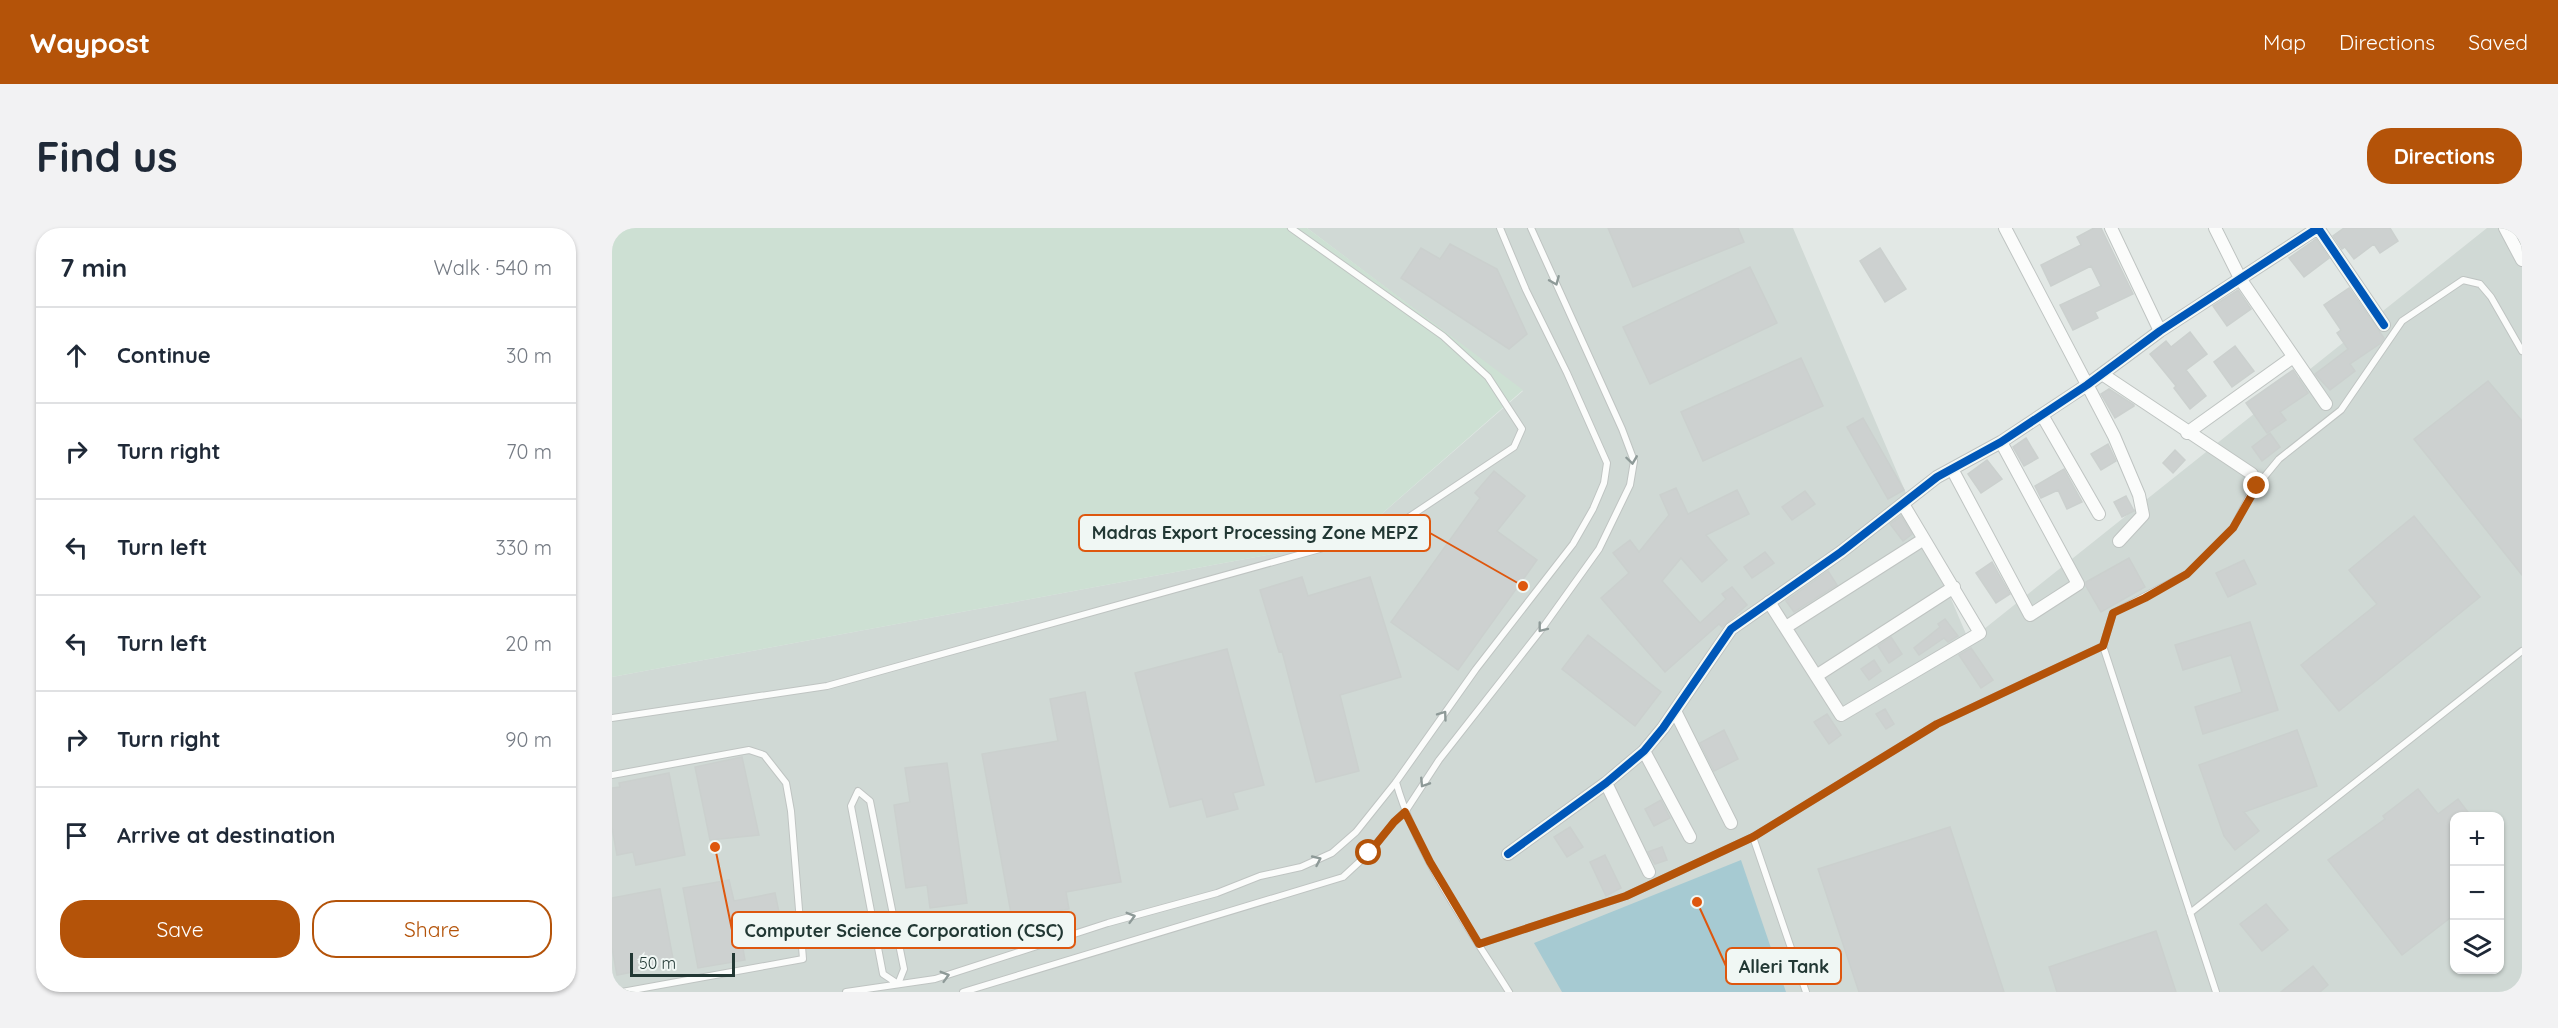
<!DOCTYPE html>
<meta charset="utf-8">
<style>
:root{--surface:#fff;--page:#f2f2f3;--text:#1f2937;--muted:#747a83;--line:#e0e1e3;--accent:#b45309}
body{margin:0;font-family:Quicksand,sans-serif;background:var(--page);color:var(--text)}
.controls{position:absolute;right:18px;bottom:18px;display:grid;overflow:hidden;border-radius:12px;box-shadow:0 2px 4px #0004}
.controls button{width:54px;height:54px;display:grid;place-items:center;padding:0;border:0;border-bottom:2px solid var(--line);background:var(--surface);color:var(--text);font:30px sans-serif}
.scale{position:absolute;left:18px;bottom:15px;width:105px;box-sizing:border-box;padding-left:6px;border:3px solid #223834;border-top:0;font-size:16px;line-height:21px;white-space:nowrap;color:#223834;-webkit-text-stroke:4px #f0f7f4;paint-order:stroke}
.stop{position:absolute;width:18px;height:18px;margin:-14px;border:4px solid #b45309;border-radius:50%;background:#fff}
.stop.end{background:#b45309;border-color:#fff;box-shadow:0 2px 6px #0008}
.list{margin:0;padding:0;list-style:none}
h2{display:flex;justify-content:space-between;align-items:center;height:78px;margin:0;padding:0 24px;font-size:26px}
h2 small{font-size:20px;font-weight:400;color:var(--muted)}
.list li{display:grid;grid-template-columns:39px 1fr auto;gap:18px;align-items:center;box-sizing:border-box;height:96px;padding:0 24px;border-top:2px solid var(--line)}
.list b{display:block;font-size:22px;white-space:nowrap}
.list em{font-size:20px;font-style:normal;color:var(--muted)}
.actions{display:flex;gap:12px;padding:18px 24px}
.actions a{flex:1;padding:14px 0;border:2px solid var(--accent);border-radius:24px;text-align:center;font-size:21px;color:var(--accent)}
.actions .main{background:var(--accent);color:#fff}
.icon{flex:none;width:33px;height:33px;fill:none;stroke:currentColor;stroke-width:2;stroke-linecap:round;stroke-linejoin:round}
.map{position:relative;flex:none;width:1910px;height:764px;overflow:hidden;border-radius:24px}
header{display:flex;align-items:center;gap:36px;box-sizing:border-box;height:84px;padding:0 30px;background:var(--accent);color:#fff}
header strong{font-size:28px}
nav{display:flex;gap:33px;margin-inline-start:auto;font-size:21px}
.intro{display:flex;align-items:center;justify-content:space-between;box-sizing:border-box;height:144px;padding:0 36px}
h1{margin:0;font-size:42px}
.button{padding:15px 27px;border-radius:24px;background:var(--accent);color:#fff;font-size:21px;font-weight:700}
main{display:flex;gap:36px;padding:0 36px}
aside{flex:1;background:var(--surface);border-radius:24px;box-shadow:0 2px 4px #0004}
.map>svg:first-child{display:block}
.built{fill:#d0d9d5;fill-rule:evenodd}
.green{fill:#cde0d3}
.water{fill:#a6cad2}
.building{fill:#cdd1d0;stroke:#cbd0ce;stroke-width:1.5}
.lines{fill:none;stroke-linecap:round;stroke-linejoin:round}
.service-casing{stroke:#bfc4c2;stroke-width:8}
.minor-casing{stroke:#bfc4c2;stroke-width:14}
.service{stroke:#fbfcfb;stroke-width:6}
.minor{stroke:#fbfcfb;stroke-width:12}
.cycleway-casing{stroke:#f0f7f4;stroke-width:11}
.cycleway{stroke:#0057b8;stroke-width:8}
.oneway{stroke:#8e9a98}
.route{stroke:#b45309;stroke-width:8}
.leader{fill:none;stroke:#de570e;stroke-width:2}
.callout-dot{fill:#de570e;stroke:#f0f7f4;stroke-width:2}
.callout{fill:#f0f7f4;stroke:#de570e;stroke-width:2}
.callout-label{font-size:18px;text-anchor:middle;font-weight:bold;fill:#223834}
</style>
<header>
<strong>Waypost</strong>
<nav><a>Map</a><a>Directions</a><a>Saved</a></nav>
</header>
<div class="intro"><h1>Find us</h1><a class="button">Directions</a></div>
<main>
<aside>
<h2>7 min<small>Walk · 540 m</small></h2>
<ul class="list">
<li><svg class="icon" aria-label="ahead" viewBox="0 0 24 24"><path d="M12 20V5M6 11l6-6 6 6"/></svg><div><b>Continue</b></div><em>30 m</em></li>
<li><svg class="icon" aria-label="right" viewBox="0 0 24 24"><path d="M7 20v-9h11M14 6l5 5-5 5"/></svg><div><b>Turn right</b></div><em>70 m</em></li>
<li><svg class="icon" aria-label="left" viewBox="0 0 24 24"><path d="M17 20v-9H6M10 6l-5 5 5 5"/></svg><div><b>Turn left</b></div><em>330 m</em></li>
<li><svg class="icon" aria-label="left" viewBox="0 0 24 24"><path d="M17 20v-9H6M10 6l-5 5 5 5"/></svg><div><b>Turn left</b></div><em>20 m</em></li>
<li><svg class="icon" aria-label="right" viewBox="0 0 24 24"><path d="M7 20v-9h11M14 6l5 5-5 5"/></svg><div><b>Turn right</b></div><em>90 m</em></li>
<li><svg class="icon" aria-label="arrive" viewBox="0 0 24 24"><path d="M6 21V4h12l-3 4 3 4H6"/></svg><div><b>Arrive at destination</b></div></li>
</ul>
<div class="actions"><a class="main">Save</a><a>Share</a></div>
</aside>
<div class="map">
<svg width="1910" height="764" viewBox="0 0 1910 764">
<rect width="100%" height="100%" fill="#e2e8e5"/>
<!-- built -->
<path class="built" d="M695 0H1181L1357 413 1875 0H1889L1910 34V764H0V449L741 311 911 163ZM1842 588H1888V742H1842Z"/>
<!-- green -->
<path class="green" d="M0 0H695L911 162 741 311 0 449Z"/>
<!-- water -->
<path class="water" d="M1129 632 1174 764H950L922 715Z"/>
<!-- building -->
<path class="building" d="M996 0H1126L1132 14 1021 59Z
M1482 0H1489L1521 66 1483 84 1486 90 1461 102 1448 77 1489 58 1479 38 1439 58 1429 37 1469 17 1465 9Z
M1732 0H1778L1786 13 1768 25 1762 16 1742 31 1733 19 1730 21 1721 8Z
M1704 11 1717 30 1692 49 1677 30Z
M838 16 885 41 915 106 897 121 789 50 809 20 828 31Z
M1268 20 1294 61 1273 74 1248 33Z
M1138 39 1165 95 1038 156 1011 99Z
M1737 60 1772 110 1769 115 1738 136 1743 143 1718 162 1703 146 1736 121 1725 105 1729 102 1712 77Z
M1626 62 1639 81 1615 98 1601 78Z
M1578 104 1595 126 1574 142 1594 168 1578 181 1562 160 1564 158 1538 126 1554 113 1559 119Z
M1623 118 1642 143 1620 159 1602 134Z
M1189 130 1211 178 1091 233 1069 184Z
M1681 142 1696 165 1668 184 1674 192 1655 205 1634 175Z
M1876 153 1910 193V347L1802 211Z
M1497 161 1522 177V178L1503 190 1489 166Z
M1251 190 1292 262 1276 271 1235 199Z
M1658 205 1668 219 1650 233 1640 219Z
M1414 210 1426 230 1412 238 1401 219Z
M1496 216 1504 233 1489 242 1479 226Z
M1563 222 1573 232 1561 245 1551 235Z
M1375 232 1390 251 1369 265 1356 246Z
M1452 241 1470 274 1455 281 1446 262 1429 270 1423 258Z
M882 243 913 268 885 303 925 332 846 442 779 394 868 270 863 265Z
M1064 260 1076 286 1125 262 1137 286 1094 307 1115 332 1090 354 1069 330 1050 353 1088 395 1114 371 1110 366 1120 359 1135 377 1110 399 1107 396 1053 444 989 370 1017 345 1001 325 1018 312 1027 324 1057 287 1048 267Z
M1193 263 1203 276 1180 292 1170 279Z
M1514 268 1522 283 1510 289 1502 274Z
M1289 288 1300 306 1291 313 1278 296Z
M1802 288 1868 369 1727 483 1689 437 1765 376 1737 342Z
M1153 324 1162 335 1140 350 1132 339Z
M1517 330 1533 359 1489 384 1474 358V354Z
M1632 332 1644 356 1616 369 1604 345Z
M1380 334 1398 366 1384 375 1364 345Z
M1216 343 1225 357 1182 384 1174 373Z
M690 349 696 368 758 349 789 449 728 467 747 543 704 554 670 423 667 424 648 362Z
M1333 391 1346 408 1336 414 1332 410 1307 427 1302 420 1328 399 1326 396Z
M1638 394 1666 482 1591 506 1583 479 1630 464 1619 427 1571 442 1563 417Z
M976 407 1049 464 1023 498 950 441Z
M1279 409 1290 426 1277 435 1266 418Z
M1359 420 1381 452 1369 460 1347 427Z
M615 421 652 557 621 565 626 581 595 589 590 571 558 579 523 445Z
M1262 432 1269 443 1257 452 1249 441Z
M473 464 509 654 454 664 457 681 400 691 370 526 446 513 438 471Z
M1273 481 1282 496 1274 501 1264 486Z
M1215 486 1229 507 1217 516 1202 494Z
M1112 502 1126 531 1102 543 1088 515Z
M1685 502 1705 558 1632 584 1647 603 1623 622 1612 608 1587 537Z
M130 529 147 607 98 612 83 539Z
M335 535 355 675 318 680 315 657 294 660 282 577 298 574 293 540Z
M57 545 73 627 24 637 21 624 5 627 0 600V560L8 559 7 555Z
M1806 561 1826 586 1846 571 1859 588H1842V687L1790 727 1716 632 1773 591 1771 588Z
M1049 572 1058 590 1042 598 1033 581Z
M958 599 971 619 955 629 942 609Z
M1338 599 1392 764H1247L1206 641Z
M1050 619 1055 632 1043 636 1036 624Z
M993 627 1009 660 994 668 978 634Z
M117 652 122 673 163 665 173 713 131 721 133 732 86 740 71 660Z
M48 661 62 736 5 747 0 720V670Z
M1654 676 1676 702 1650 723 1628 696Z
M1544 703 1564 764H1445L1437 739Z
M1701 738 1716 757 1708 764H1669Z"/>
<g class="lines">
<!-- service casing -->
<g class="service-casing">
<path id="service" d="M1491 418 1501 385 1575 346 1621 300 1639 265 1667 231 1729 182 1790 93 1851 52 1868 56 1879 69 1910 123
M0 490 215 458 722 317 791 293 902 219 910 201 876 149 831 108 679 0
M0 547 137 522 152 527 174 555 179 583 191 731 10 764
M784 554C805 628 856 699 897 764
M246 563 258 573 292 741 286 756 271 746 239 578Z
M1141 609 1194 764
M1578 685 1910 423
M867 716 1014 668 1141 609 1325 496 1491 418 1604 764
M234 764 323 751 496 695 605 665 648 648 689 639 720 625 744 604 784 554 864 441 961 316 981 281 992 255 995 235 955 145 914 62 888 0
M351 764 731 649 757 625 782 594 793 584 827 532 929 402 987 321 1018 257 1022 233 1010 201 919 0"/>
</g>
<!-- minor casing -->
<g class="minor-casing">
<path id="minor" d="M1393 0 1502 208 1527 267 1531 287 1507 313
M1499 0 1548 103
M1603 0 1629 52 1714 176
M1893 0 1910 32
M1490 146 1640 246
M1430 187 1487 286
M1575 205 1681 129
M1340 241 1418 387 1466 356 1389 214
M1157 374 1229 487 1368 405 1291 276
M1174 399 1312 311
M1204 448 1342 359
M1063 483 1119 595
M1032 523 1078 609
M994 555 1037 644
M896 626 994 555 1032 523 1051 500 1119 401 1229 324 1325 249 1389 214 1475 157 1548 103 1706 0 1772 97"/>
</g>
<!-- service -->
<use href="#service" class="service"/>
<!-- minor -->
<use href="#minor" class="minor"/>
<!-- cycleway casing -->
<g class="cycleway-casing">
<path id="cycleway" d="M896 626 994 555 1032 523 1051 500 1119 401 1229 324 1325 249 1389 214 1475 157 1548 103 1706 0 1772 97"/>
</g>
<!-- cycleway -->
<use href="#cycleway" class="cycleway"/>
</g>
<!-- one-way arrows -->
<defs><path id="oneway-chevron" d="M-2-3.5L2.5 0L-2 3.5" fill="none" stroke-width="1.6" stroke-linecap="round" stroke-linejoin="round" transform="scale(1.5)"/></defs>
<g class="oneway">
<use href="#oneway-chevron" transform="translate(943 53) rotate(67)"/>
<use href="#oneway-chevron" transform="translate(1020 232) rotate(82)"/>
<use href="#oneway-chevron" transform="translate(930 400) rotate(128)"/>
<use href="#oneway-chevron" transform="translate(831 487) rotate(-54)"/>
<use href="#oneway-chevron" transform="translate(812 555) rotate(123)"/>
<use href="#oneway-chevron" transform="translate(705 632) rotate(-25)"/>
<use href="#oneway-chevron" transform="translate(519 689) rotate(-16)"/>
<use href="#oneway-chevron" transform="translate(333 748) rotate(-16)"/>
</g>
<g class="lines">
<!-- route -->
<path class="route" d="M757 625 782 594 793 584 818 634 867 716 1014 668 1141 609 1325 496 1491 418 1501 385 1533 370 1575 346 1621 300 1645 258"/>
</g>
<!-- callouts -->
<path class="leader" d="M911 358L818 305M103 619L120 702M1085 674L1114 738"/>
<g class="callout-dot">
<circle cx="911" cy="358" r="6"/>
<circle cx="103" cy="619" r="6"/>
<circle cx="1085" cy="674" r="6"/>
</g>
<g class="callout">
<rect x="467" y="287" width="351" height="36" rx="6"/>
<rect x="120" y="684" width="343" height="36" rx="6"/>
<rect x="1114" y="720" width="115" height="36" rx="6"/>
</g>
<g class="callout-label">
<text x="643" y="311">Madras Export Processing Zone MEPZ</text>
<text x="292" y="709">Computer Science Corporation (CSC)</text>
<text x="1172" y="745">Alleri Tank</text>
</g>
</svg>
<div class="controls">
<button>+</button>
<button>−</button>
<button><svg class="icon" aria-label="layers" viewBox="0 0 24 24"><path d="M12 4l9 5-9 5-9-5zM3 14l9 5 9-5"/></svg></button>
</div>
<div class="scale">50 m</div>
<div class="stop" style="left:757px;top:625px"></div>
<div class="stop end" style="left:1645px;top:258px"></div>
</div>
</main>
